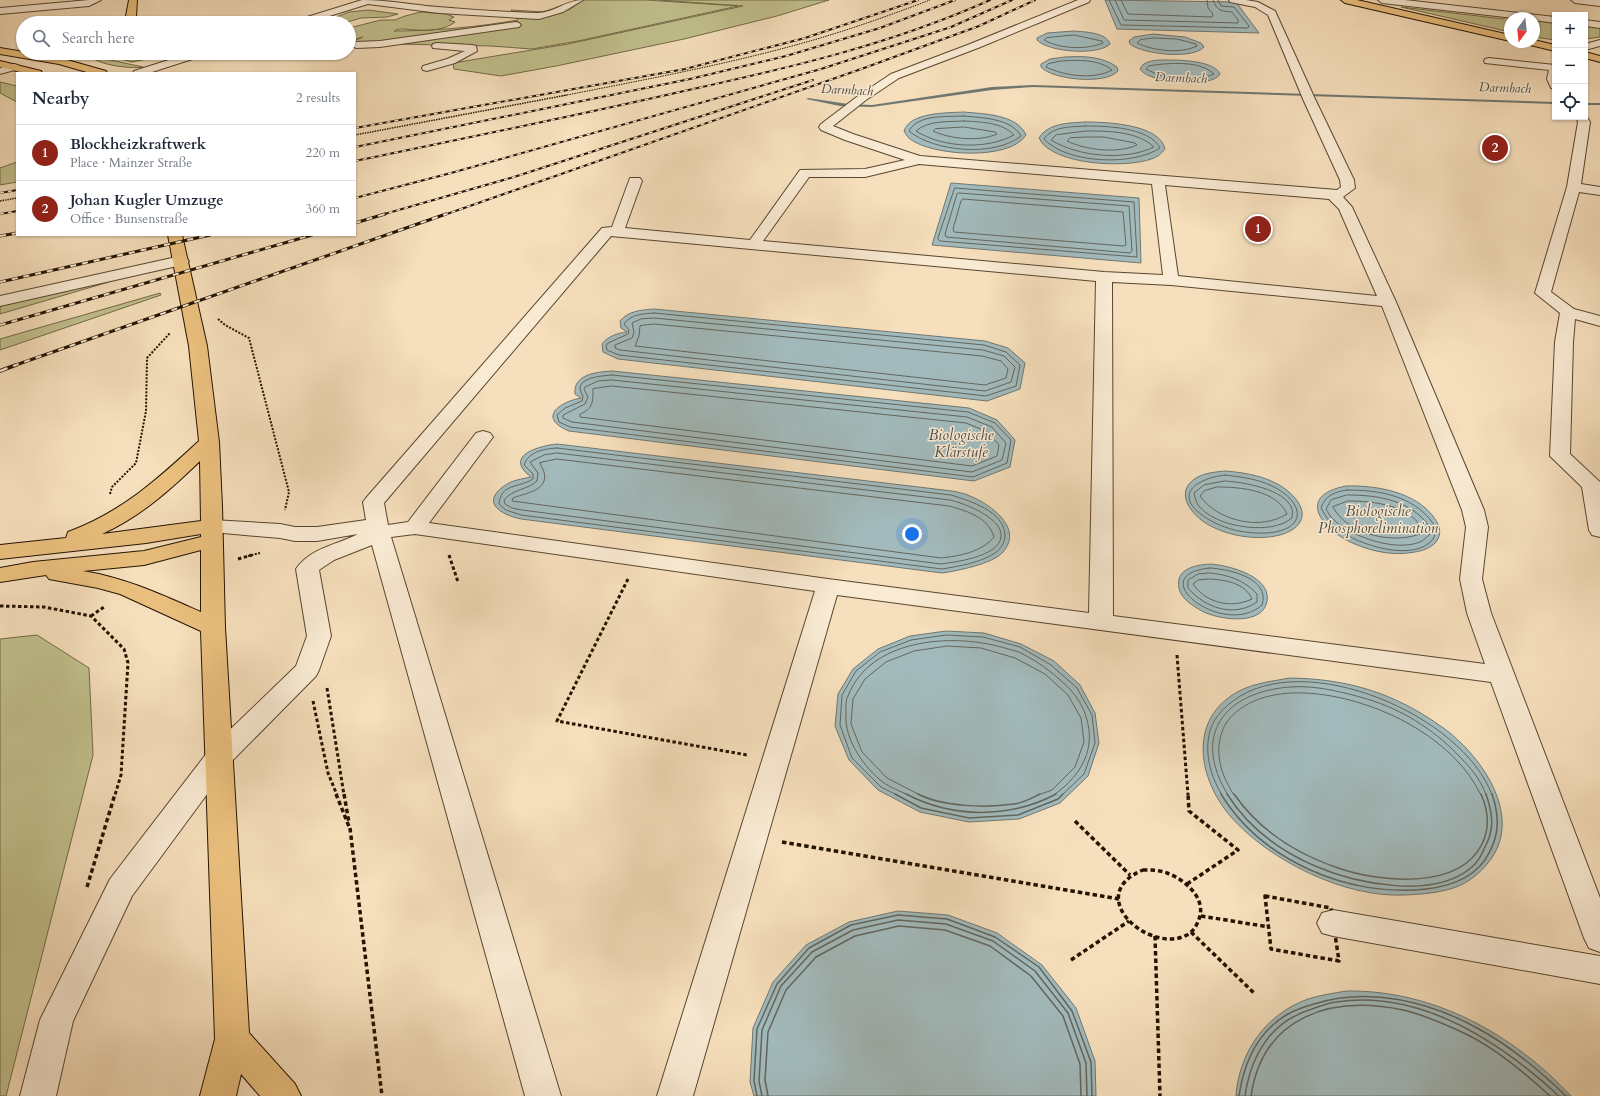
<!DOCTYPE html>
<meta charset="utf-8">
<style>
:root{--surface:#fff;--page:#f2f2f3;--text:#1f2937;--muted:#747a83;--line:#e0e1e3;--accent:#8f2418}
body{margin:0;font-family:Cardo,serif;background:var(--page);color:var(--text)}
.controls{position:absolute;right:12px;top:12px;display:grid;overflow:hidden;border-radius:0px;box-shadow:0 1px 3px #0004}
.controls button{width:36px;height:36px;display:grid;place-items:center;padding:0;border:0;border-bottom:1px solid var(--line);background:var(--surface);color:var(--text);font:20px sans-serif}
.compass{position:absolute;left:1504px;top:12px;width:36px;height:36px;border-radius:50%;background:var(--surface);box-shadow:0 1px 3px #0004;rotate:195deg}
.you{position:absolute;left:912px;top:534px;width:14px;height:14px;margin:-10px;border:3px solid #fff;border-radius:50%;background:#1a73e8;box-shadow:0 0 0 6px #1a73e833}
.badge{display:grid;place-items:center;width:26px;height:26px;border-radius:50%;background:var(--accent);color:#fff;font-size:13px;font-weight:700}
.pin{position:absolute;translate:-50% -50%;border:2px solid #fff;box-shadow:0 1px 4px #0006}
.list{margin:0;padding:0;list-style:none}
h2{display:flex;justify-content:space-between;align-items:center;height:52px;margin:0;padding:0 16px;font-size:17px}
h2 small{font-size:13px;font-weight:400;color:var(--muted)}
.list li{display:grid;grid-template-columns:26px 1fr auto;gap:12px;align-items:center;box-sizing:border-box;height:56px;padding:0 16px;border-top:1px solid var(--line)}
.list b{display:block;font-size:15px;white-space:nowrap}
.list p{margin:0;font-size:13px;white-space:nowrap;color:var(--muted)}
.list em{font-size:13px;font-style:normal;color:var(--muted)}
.icon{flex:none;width:22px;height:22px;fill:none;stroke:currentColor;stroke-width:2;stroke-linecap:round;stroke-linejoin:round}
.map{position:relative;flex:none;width:1600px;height:1096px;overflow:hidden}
.search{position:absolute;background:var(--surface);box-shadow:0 1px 3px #0004;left:16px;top:16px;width:340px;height:44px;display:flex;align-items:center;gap:10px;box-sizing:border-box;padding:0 14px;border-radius:22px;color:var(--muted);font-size:15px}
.panel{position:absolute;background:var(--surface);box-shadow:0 1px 3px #0004;left:16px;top:72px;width:340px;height:164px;border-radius:0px}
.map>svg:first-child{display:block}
.green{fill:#c1c08d;stroke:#726a46}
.water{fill:#a2babc;stroke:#6f7771}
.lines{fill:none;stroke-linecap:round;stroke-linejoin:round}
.shore-far1{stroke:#62665e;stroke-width:1}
.shore{stroke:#62665e;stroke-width:1.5}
.stream{fill:#6f7771;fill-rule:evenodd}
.minor-casing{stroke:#58462f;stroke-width:2}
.major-casing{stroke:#231300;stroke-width:2}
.path-far4{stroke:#231300;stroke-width:1;stroke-dasharray:1.5 1;stroke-linecap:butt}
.path-far3{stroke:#231300;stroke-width:1.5;stroke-dasharray:1.5 1;stroke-linecap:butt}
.path-far2{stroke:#231300;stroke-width:2;stroke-dasharray:2 1.5;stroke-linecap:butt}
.path-far1{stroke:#231300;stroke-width:3;stroke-dasharray:3.5 2.5;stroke-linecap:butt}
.path{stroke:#231300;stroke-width:3.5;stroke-dasharray:4.5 3;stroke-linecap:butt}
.minor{fill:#f9ead3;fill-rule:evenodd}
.major{fill:#ebc07e;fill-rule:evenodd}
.rail-far2-casing{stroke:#231300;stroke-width:2}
.rail-far1-casing{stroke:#231300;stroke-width:3}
.rail-casing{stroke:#231300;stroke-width:4}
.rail-far2{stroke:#f9ead3;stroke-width:1.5;stroke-dasharray:4;stroke-linecap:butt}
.rail-far1{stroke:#f9ead3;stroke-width:2;stroke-dasharray:6;stroke-linecap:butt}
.rail{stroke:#f9ead3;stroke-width:2.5;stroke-dasharray:8;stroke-linecap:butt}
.labels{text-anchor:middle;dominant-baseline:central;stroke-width:3;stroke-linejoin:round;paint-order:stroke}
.far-water-label{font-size:13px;font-style:italic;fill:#4f4d42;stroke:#f9ead3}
.water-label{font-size:15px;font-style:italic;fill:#4f4d42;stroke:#f9ead3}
</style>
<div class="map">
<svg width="1600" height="1096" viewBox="0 0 1600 1096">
<rect width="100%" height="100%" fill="#f6dfbc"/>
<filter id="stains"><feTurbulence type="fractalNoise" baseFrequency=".005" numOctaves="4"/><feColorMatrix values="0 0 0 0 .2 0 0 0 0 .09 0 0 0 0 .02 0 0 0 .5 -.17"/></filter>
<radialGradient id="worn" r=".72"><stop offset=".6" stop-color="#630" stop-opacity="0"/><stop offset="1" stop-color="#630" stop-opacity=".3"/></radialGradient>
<!-- green -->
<path class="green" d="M583 0H646L738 6 578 41 532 49 491 46 349 43 363 37 349 41V28L381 20H395L405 16 421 12 446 14 454 17 449 20 455 22C445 30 429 31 416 30 407 30 402 27 394 31 436 31 477 27 518 20L511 10 544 12 569 10Z
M659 0H829L777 16 684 39 556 66 501 76 454 69 453 63 568 44 743 6Z
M1401 7 1504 19 1506 16 1520 18H1510V32Z
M368 10 398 14 387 17 361 18 344 23H321L349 12Z
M1534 20 1555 22V40L1534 37Z
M1585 26 1600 27V37L1585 39Z
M97 53H146L147 59 132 62Z
M88 55 92 56 143 67C129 69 98 65 88 55Z
M0 82 17 86V102L0 93Z
M17 162V182L0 185V168Z
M136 274 0 314V305Z
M160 293 161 295 0 350V339Z
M37 635 89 668 93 755 6 1096H0V639Z"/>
<!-- water -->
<path class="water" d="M1105 0 1236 2 1259 33 1117 29Z
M1074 31C1084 32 1106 32 1110 44 1098 56 1048 52 1037 40V38L1047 33Z
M1153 34 1185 37 1201 43 1204 47C1192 60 1142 54 1130 44L1129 41 1134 37Z
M1065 57C1082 56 1102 56 1117 67L1118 71C1106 85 1053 80 1041 67V64L1050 59Z
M1169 60C1182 60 1214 61 1220 74 1212 89 1148 83 1140 69 1144 59 1160 60 1169 60Z
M964 112C983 114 1017 114 1026 135 1010 161 932 156 910 139 907 137 906 134 904 131 910 112 947 113 964 112Z
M1085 122C1106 122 1160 124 1165 149 1163 151 1161 154 1158 156 1135 170 1051 166 1039 138 1048 123 1069 123 1085 122Z
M951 183 1139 198 1141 263 932 245Z
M654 309 985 341 1008 348 1025 363 1020 389 987 401 618 359 603 352 602 344C608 336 618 333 627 332L621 328 620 321C628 311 641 310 654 309Z
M612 371 969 408 997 420 1015 440 1010 467 974 481 569 431C537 418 559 402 581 398L575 394C573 374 597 372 612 371Z
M557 444 952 491C957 492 964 493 970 496 990 504 1024 528 1003 552 993 564 956 571 942 573L521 519C502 515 480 503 504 486 512 480 522 479 531 477 503 456 538 446 557 444Z
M1225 471C1251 473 1282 479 1298 502 1302 508 1304 515 1300 522 1296 529 1287 533 1280 535 1256 541 1225 536 1204 522 1189 512 1175 491 1196 478 1204 473 1215 472 1225 471Z
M1346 486C1376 485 1417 492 1435 519 1440 526 1442 534 1436 542 1431 548 1422 551 1415 552 1395 556 1373 552 1355 544 1323 531 1294 496 1346 486Z
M1210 564C1228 565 1276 577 1266 605 1258 626 1216 619 1202 611 1193 606 1181 599 1179 588 1175 569 1195 565 1210 564Z
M946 631 984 633 1021 644 1054 661 1080 685 1095 713 1099 743 1088 776 1060 803 1019 819 969 822 920 812 878 790 849 760 835 726 838 694 853 669 878 649 910 636Z
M1290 678C1349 679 1394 693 1442 727 1480 754 1523 814 1491 859 1483 870 1473 879 1461 885 1443 893 1423 894 1405 895 1345 898 1270 861 1231 817 1198 779 1187 719 1239 691 1255 683 1273 681 1290 678Z
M898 911 948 915 997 933 1042 965 1076 1008 1095 1061 1096 1096H754L750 1082 753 1028 773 982 806 945 849 922Z
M1347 991C1434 990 1513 1034 1571 1096H1236C1239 1052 1266 1014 1308 999 1321 995 1334 993 1347 991Z"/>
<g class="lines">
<!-- shore-far1 -->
<path class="shore-far1" d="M1109 0 1121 25 1248 28 1249 26 1234 7 1221 6 1218 0
M1115 0 1124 20 1238 23V20L1232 12C1221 11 1217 11 1213 0
M1121 0 1128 14 1212 17 1213 14 1208 8 1207 0
M1074 35 1102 41 1103 43C1086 50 1060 49 1044 40L1046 38Z
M1153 38 1177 39 1196 44 1197 46C1180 54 1154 51 1137 43L1140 40Z
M1061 61C1077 60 1099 59 1112 70 1093 80 1065 76 1046 67L1048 64Z
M1163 64C1179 63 1201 62 1214 74 1195 83 1164 79 1146 69L1149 66Z
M964 116C982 118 1011 118 1021 136 995 157 934 152 909 131 918 114 947 117 964 116Z
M964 121C980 122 1002 122 1014 135 986 150 943 148 916 131 928 120 949 122 964 121Z
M1085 126C1106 126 1149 127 1160 148 1133 166 1067 164 1044 139 1053 126 1071 127 1085 126Z
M964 127 995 132 997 134C979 142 950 139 933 131L935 129Z
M1086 131C1108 131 1137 131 1154 147 1125 161 1079 157 1051 140L1056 135Z
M1086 137H1104L1135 143 1137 145C1117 154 1086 150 1067 141L1070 138Z
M955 188 1134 202 1137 257 940 241 938 239Z
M959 193 1129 206 1132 251 1130 253 946 237 945 234 957 194Z
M963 199 1123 212 1126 245 1123 246 954 232 953 229 961 201Z
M654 313 984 345 1006 352 1020 365 1016 386 986 396 619 355 607 350 606 346 608 343 628 334 629 330 624 324C631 314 643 314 654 313Z
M654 318 983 350 1004 356 1015 367 1011 382 985 391 620 350 615 348V345L632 338 634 332 632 323 641 319Z
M654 324 982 356 1001 361 1008 369 1006 378 985 385 635 346 639 336 640 326Z
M612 375 968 412 995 423 1011 440 1007 463 973 477 570 427 559 422 557 415 565 408 582 401 583 396C571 378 600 376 612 375Z
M612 380 967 417 992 427 1006 443 1002 460 972 472 572 422 563 418V415L585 404 588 397 584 389 585 387 598 381Z
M612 386 966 423 988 432 999 445 997 456 972 466 580 417V414C593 409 593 402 593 389Z
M557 448 951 495C970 501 1004 511 1005 535 1005 542 1001 549 995 553 980 563 959 566 942 569L521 515 506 510 499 504C501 483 519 488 533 479V474L524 465C529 451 544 449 557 448Z
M557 453 950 500C964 503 1009 520 1000 541 993 557 956 562 941 564L522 510 512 508 505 504 504 500C513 489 527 490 537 481L538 473 530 462 544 455Z
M557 459 949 506C967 511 988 517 994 537 982 552 959 556 941 558L512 501 513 498C525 493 549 491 544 472 543 469 541 466 540 463Z
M1225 475C1241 477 1258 479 1272 486 1305 502 1308 530 1267 533 1247 534 1226 530 1208 519 1172 497 1193 479 1225 475Z
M1225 481C1242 482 1286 489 1292 509 1293 511 1292 515 1292 518 1289 520 1285 523 1281 524 1258 533 1213 525 1198 505 1196 502 1195 497 1194 493L1204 485Z
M1217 487C1241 487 1276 490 1287 514 1260 531 1218 521 1200 496L1204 491Z
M1347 490C1378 490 1412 495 1432 522 1435 526 1437 533 1433 539 1415 563 1357 545 1338 529 1330 523 1326 517 1321 508 1325 495 1335 492 1347 490Z
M1347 495C1372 495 1400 498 1420 516 1426 521 1430 526 1430 534 1427 537 1424 540 1420 542 1396 552 1351 537 1333 519 1330 517 1328 512 1326 509L1331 500Z
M1348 501C1374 501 1412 505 1424 532 1397 546 1347 535 1333 507Z
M1210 568C1228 569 1271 578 1262 605 1224 639 1140 575 1210 568Z
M1210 573C1229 575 1244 580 1257 594V602C1234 618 1205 608 1188 588V580L1198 574Z
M1210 579C1226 580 1245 583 1252 599 1231 609 1206 603 1193 584L1198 580Z
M897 795 881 787 852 758 840 725 842 695 856 671 880 652 911 640 946 635 983 637 1020 647 1051 665 1077 688 1092 715 1095 743 1084 774 1062 795
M908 795C900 791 891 788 884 783 864 768 844 739 846 714 846 709 845 701 848 696 870 639 950 633 1001 647 1007 649 1013 650 1019 652 1033 659 1047 668 1059 679 1076 693 1086 708 1089 730 1092 758 1076 779 1054 795
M920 795 887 778 862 752 851 724 853 699 865 679 886 662 914 651 947 646 981 648 1015 658 1045 674 1068 695 1081 718 1084 742 1075 767 1052 790 1038 795
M1222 795C1211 777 1205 756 1209 735 1212 720 1221 710 1233 701 1304 647 1463 715 1492 795
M1228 795C1191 735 1224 692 1290 687 1315 685 1343 692 1367 699 1401 709 1433 729 1457 754 1469 766 1481 779 1486 795
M1234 795C1222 777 1214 754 1222 732 1225 722 1232 715 1240 709 1287 675 1375 701 1419 730 1445 746 1468 768 1481 795"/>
<!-- shore -->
<path class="shore" d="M895 794 921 808 969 818 1018 815 1058 799 1063 794
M906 794C952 818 1009 819 1056 794
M918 794C943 807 987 808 1014 804 1023 803 1032 798 1040 794
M1221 794C1262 861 1350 898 1426 889 1452 886 1477 877 1489 853 1500 833 1499 815 1492 794
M1227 794C1248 827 1280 851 1315 866 1357 884 1434 900 1472 867 1478 862 1481 856 1484 849 1495 829 1493 815 1486 794
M1234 794C1259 830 1297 854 1338 868 1378 882 1459 891 1482 844 1490 828 1488 810 1481 794
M757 1096 754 1081 757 1029 777 984 809 948 851 925 898 915 947 919 995 937 1039 967 1072 1011 1091 1062 1092 1096
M762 1096 759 1081 762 1030 781 986 812 952 853 930 898 920 946 924 993 941 1035 971 1068 1013 1086 1063 1087 1096
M768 1096 765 1080 768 1032 786 990 816 957 855 936 899 926 945 930 990 946 1031 976 1063 1016 1080 1064 1081 1096
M1239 1096C1243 1069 1253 1042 1274 1024 1286 1013 1299 1008 1314 1004 1369 987 1428 1001 1477 1028 1511 1046 1539 1070 1566 1096
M1245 1096C1251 1055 1271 1021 1312 1009 1320 1006 1328 1003 1336 1002 1421 989 1499 1041 1559 1096
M1251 1096C1263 1016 1331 995 1403 1010 1425 1015 1447 1025 1468 1035 1498 1050 1525 1073 1550 1096"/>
<!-- stream -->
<path class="stream" d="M1033 85 1555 102V104L1033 87 992 90 872 107 840 106 806 99 808 98 848 104 872 105 992 87Z
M1585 103H1600V105H1585Z"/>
<!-- minor casing -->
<g class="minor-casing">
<path id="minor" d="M89 0H101L89 6 0 14V8Z
M362 0C388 0 413 5 438 7 471 10 504 12 537 13 554 13 566 0 583 0L563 12 539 19 439 13 368 4 307 23H292L294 21Z
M1078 0H1090L1089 2 978 48 899 78 866 100 833 126 853 134 920 156 1337 190 1341 187 1340 180 1303 99 1268 15 1255 7 1230 2 1229 0H1246L1258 2 1275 11 1315 99 1354 180 1355 188 1343 197 1352 207 1396 302 1484 510 1488 527 1482 579 1491 613 1600 898V952L1589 948 1584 938 1491 682 837 595 693 1096H657L815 591 415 534 391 537 561 1096H525L372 545 334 560 319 570 331 636 319 670 316 676 230 763 132 896 73 1021 56 1096H20L40 1020 110 879 210 749 296 666 307 636 296 569C310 548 337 545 358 534L317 541H295L280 538 212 532 204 531 201 526 204 521 212 520 280 524 295 527H317L366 520 363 502 366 498 602 228 612 227 630 178H640L642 181 625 228 750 240 800 170 865 169 905 160 845 140 821 130 819 127 821 124 858 96 891 74 970 44ZM919 164 1152 184 1163 275 1104 272 763 241 809 177H865ZM1165 185 1329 199 1339 209 1377 296 1178 276ZM611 236 1096 281 1089 613 828 579 429 523 493 437 490 433 483 431 476 433 408 522 388 525 384 503ZM1112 282 1171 285 1382 306 1462 510 1466 527 1460 579 1467 613 1485 664 1113 616Z
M1378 0H1405L1555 17V23L1534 20V18H1514L1382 3Z
M1571 0H1600V6L1575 3Z
M1585 20 1600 22V28L1585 26Z
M516 22 519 23 521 25 519 27 380 47 356 48 351 45 356 42 380 41Z
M1600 40V46L1585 50V44Z
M437 43 472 45 476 46 477 51 455 63 427 71 423 70 422 68 423 66 447 59 465 51 433 48 432 46 433 44Z
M191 53H206L205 55 149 73H133L134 71Z
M1489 58 1555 65V89L1551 88 1547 79 1549 70 1485 63 1484 61 1485 59Z
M14 64 18 65 19 67 18 69 0 74V68Z
M1585 114 1590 122 1581 184 1600 187V195L1579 192 1551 292 1574 309 1600 316V326L1575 319 1573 342 1570 454 1600 482V537L1592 535 1589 530 1582 487 1550 456 1555 342 1560 313 1535 293 1567 187 1578 122 1576 117H1585Z
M181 256 186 258 189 261 186 264 0 306V296Z
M1333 910 1600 956V984L1333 936 1322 933 1317 923 1322 913Z"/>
</g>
<!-- major casing -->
<g class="major-casing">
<path id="major" d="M129 0H137L136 16 139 23H129L126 16Z
M1341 0H1357L1510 35V41L1345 3Z
M1534 40 1555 45V51L1526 44 1524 42H1534Z
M0 48 60 58 106 71 107 73H90L59 64 0 54Z
M1585 52 1600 56V62L1585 58Z
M0 61 41 71 42 73H24L0 67Z
M168 235H182L207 346 219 442 222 506 225 627 249 1033 295 1084 301 1096H260L241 1074 236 1096H200L215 1039 201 631 120 594 98 588 49 579 46 575 0 582V568L33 562 144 551 201 537V534L146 543 0 559V545L66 538 68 532C122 512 158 479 199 441L189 346ZM200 461 201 521 102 534C140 517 170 490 200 461ZM201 550V612C162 595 126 578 83 571L144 565Z"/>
</g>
<!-- path-far4 -->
<path class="path-far4" d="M562 96C643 80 724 65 803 43 846 31 888 16 930 0"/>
<!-- path-far3 -->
<path class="path-far3" d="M355 135 567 95
M0 201 17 198"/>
<!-- path-far2 -->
<path class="path-far2" d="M218 319 225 325 249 338 289 492 285 510
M110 494 112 487 136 463 146 411 147 358 170 333
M248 556 260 553"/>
<!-- path-far1 -->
<path class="path-far1" d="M449 555 458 582
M238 559 252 555
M628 579 557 721 747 755
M0 606 44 607 91 616 124 649 128 663 121 775 115 795
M91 616 104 607
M1177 655 1188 795
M327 688 344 795
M313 701 328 773 337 795"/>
<!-- path -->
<path class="path" d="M336 794 350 829
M344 794 349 823
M1075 821 1130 875
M350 828 382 1096
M782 842 1119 899
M1143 870C1151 870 1160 870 1167 873 1184 879 1207 898 1199 919 1197 925 1193 932 1187 935 1149 955 1082 895 1143 870Z
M1187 884 1238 850 1189 811 1188 794
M87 887 115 794
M1265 896 1331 908 1339 961 1271 949Z
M1201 916 1269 927
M1191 932 1254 993
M1155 936 1160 1096
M1071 960 1129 921"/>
<!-- minor -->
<use href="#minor" class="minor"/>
<!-- major -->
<use href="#major" class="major"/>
<!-- rail-far2 casing -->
<g class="rail-far2-casing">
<path id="rail-far2" d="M355 128 685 69 805 38 918 0
M355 147 690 79 786 56 880 28 955 0
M355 161C465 138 575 116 684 91 789 68 892 44 990 0
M0 193 17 190
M355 198 451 173 821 69 951 27 1012 0
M0 214 17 211
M381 215 514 177 813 80
M444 215 864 68 979 26 1035 0"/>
</g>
<!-- rail-far1 casing -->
<g class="rail-far1-casing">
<path id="rail-far1" d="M355 223 385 214
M0 236 17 233
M0 282 210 235
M0 325 312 235
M13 366 446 214"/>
</g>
<!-- rail casing -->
<g class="rail-casing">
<path id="rail" d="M0 371 16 365"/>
</g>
<!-- rail-far2 -->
<use href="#rail-far2" class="rail-far2"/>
<!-- rail-far1 -->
<use href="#rail-far1" class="rail-far1"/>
<!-- rail -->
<use href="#rail" class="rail"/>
</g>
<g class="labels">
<!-- far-water labels -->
<g class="far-water-label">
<text transform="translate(1181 78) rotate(2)">Darmbach</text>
<text transform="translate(1505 88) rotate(2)">Darmbach</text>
<text transform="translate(847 90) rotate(3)">Darmbach</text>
</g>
<!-- water labels -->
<g class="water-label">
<text x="961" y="435">Biologische<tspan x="961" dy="17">Klärstufe</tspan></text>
<text x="1378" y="511">Biologische<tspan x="1378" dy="17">Phosphorelimination</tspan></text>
</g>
</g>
<rect width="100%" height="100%" filter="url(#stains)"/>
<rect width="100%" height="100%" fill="url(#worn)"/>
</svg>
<div class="controls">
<button>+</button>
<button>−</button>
<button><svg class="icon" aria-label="locate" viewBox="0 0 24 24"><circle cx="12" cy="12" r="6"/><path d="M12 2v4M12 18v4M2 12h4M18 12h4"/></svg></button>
</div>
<svg class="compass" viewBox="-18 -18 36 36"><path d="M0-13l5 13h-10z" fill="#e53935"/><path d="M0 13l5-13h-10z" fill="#747a83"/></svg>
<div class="you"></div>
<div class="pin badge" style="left:1258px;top:229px">1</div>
<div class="pin badge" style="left:1495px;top:148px">2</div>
<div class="search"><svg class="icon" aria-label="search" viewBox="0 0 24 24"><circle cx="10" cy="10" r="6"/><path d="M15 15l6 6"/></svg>Search here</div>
<section class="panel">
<h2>Nearby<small>2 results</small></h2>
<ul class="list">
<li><span class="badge">1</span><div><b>Blockheizkraftwerk</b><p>Place · Mainzer Straße</p></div><em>220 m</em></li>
<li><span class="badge">2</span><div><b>Johan Kugler Umzuge</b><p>Office · Bunsenstraße</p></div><em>360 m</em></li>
</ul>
</section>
</div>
